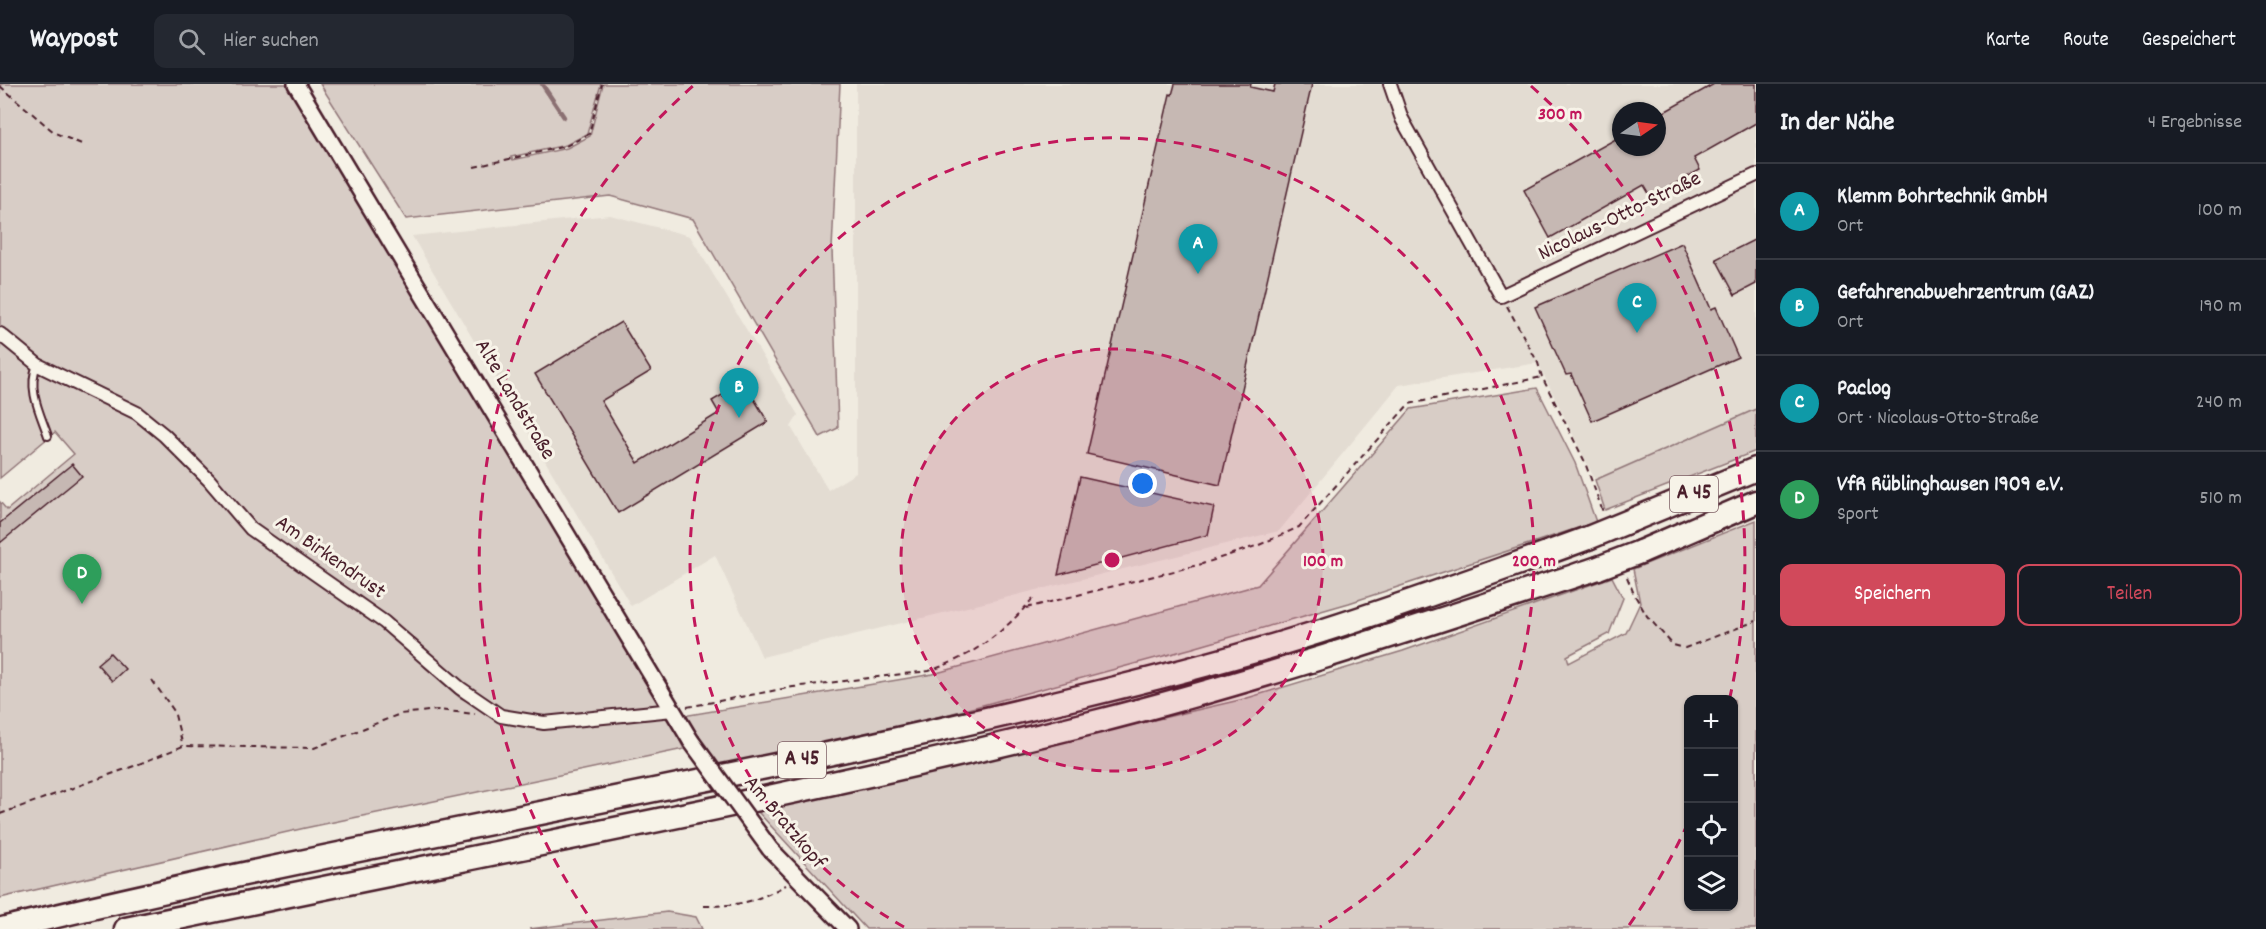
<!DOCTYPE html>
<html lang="de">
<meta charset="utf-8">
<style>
:root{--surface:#171b24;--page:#242831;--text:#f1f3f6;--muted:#9ea1a6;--line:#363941;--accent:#d1495b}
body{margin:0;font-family:Dekko,sans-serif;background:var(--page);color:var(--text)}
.controls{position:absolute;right:18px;bottom:18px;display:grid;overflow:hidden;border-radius:12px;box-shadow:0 2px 4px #0004}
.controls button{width:54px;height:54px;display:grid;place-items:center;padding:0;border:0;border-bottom:2px solid var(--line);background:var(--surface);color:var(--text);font:30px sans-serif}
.compass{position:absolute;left:1612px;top:18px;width:54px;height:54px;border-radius:50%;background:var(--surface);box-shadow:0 2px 4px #0004;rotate:77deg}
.you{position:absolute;left:1143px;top:400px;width:21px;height:21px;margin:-15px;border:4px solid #fff;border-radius:50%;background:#1a73e8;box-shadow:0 0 0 9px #1a73e833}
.badge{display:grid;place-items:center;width:39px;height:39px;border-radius:50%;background:var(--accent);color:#fff;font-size:20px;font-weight:700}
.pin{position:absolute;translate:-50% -50px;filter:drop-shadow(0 2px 3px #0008)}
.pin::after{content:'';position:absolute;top:32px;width:21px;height:18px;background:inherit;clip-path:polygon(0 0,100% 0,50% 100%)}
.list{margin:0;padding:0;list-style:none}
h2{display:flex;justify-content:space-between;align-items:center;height:78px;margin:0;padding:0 24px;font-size:26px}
h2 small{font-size:20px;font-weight:400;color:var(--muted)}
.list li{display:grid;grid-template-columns:39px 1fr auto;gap:18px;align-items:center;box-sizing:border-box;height:96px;padding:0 24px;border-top:2px solid var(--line)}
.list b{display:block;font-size:22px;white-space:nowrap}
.list p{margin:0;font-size:20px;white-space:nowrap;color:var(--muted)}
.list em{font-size:20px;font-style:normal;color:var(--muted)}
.actions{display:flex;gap:12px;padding:18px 24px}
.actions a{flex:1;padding:14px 0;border:2px solid var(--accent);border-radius:12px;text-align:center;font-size:21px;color:var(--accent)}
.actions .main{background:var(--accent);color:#fff}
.icon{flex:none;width:33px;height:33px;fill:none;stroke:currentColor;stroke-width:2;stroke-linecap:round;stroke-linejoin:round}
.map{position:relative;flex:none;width:1756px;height:845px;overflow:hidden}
header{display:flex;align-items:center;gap:36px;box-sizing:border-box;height:84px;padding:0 30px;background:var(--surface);border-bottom:2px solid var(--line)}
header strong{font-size:28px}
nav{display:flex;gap:33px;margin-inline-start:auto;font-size:21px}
.search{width:420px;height:54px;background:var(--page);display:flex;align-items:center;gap:15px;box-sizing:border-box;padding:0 21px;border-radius:12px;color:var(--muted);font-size:22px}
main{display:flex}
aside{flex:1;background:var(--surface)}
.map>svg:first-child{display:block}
.built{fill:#e3dcd2;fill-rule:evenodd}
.green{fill:#d8cdc6;stroke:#917678;stroke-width:1.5;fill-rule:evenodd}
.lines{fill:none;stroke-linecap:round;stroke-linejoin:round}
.stream{stroke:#8b6f72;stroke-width:4.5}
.building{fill:#c6b8b3;stroke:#4a1f2b;stroke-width:1.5}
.service-casing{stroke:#4a1f2b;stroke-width:10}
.minor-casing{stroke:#4a1f2b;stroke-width:16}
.tertiary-casing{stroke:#4a1f2b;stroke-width:20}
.motorway-casing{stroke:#4a1f2b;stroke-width:27}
.path{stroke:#4a1f2b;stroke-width:2;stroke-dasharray:6 4.5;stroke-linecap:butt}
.service{stroke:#f7f3e8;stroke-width:6}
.minor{stroke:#f7f3e8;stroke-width:12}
.tertiary{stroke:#f7f3e8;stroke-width:15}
.motorway{stroke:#f7f3e8;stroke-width:22}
.tertiary-bridge-casing{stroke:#4a1f2b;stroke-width:20;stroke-linecap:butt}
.motorway-bridge-casing{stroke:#4a1f2b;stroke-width:27;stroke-linecap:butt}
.tertiary-bridge{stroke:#f7f3e8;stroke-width:15}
.motorway-bridge{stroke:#f7f3e8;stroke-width:22}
.ring{fill:none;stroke:#c2185b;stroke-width:3;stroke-dasharray:10 8}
.labels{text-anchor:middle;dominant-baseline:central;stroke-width:6;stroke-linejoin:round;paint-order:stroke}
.shield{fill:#f7f3e8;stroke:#7e5f64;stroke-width:1.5}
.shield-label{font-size:21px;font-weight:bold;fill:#4a1f2b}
.street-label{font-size:22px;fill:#4a1f2b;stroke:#f7f3e8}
.centre{fill:#c2185b;stroke:#f7f3e8;stroke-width:3}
.ring-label{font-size:18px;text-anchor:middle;font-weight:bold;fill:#c2185b;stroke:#f7f3e8;stroke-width:6;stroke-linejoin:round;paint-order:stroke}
</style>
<header>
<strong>Waypost</strong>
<div class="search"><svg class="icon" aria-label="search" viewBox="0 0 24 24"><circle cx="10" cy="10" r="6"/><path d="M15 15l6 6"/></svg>Hier suchen</div>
<nav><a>Karte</a><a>Route</a><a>Gespeichert</a></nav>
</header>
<main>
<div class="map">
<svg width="1756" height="845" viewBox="0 0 1756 845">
<rect width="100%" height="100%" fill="#f0ebe0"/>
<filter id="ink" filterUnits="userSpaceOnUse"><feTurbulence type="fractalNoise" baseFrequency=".0167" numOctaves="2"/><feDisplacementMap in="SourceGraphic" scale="12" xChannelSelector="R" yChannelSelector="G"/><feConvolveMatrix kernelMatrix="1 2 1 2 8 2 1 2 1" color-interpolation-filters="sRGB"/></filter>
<g filter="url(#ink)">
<!-- built -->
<path class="built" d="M856 0H1756V325L1595 396 1538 279 1399 301 1279 447 762 573 715 471 631 522 412 152 610 131 690 152 798 331 791 343 828 406 856 389ZM1621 27H1657V63H1621Z"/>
<!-- green -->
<path class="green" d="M0 0H287L499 346 540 420 663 623 543 636 502 628 428 578 425 583 459 613 499 634 544 643 597 637 668 633 684 665 305 744 0 814V418L7 426 74 370 55 348 0 394Z
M320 0H601L587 50 566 61 511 73 513 76 567 64 590 52 603 0H840L832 165 838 344 820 353 693 135 610 112 406 135Z
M1537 304 1575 379 1596 438 1349 519 1193 564 868 652 717 682 683 632 933 590 1258 501 1411 325Z
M1756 325V367L1605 426 1595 396Z
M1756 436V845H866L758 728 1244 615 1403 567 1612 493 1623 514 1609 550 1567 572 1569 579 1626 549 1640 519 1633 485ZM1688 616H1734V822H1688Z
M667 828 696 833 702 845H529Z"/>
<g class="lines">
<!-- stream -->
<path class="stream" d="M542 0 564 33"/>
</g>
<!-- building -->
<path class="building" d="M1175 0H1251L1250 3 1273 8 1275 0H1312L1220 401 1087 370 1170 10 1172 11Z
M1714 0H1756V39L1694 74 1700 86 1651 113 1644 101 1550 154 1524 106 1621 52V63H1657V32Z
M1756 155V200L1735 211 1716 175Z
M1682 159 1711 225 1716 223 1738 273 1592 337 1571 290 1566 291 1535 223Z
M621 238 651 287 601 317 638 379 719 329 712 317 744 298 768 338 618 429 535 290Z
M72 380 82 392 0 459V439Z
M1080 393 1214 423 1208 451 1058 491Z
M110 569 125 585 112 597 97 580Z"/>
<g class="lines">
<!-- service casing -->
<g class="service-casing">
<path id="service" d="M37 281C27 305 40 329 48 352"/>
</g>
<!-- minor casing -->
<g class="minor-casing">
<path id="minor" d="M1390 0 1402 35 1501 212 1756 91
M0 250 38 281 137 329 164 351 209 396 251 445 384 538 460 604 501 632 544 639 673 626"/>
</g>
<!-- tertiary casing -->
<g class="tertiary-casing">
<path id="tertiary" d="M296 0 691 657
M770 765 848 845"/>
</g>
<!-- motorway casing -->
<g class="motorway-casing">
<path id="motorway" d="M1632 436 1756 385
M1640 468 1756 418
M2 845C359 758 722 700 1079 613 1166 592 1255 569 1340 541 1423 514 1506 484 1588 454
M126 845C449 776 775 718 1095 638 1265 595 1431 539 1598 484"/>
</g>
<!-- path -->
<path class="path" d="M0 2 55 49 84 61
M474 83 566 62 589 50 602 0
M1507 222 1538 279 1542 293 1584 376 1603 428
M1627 493 1634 510 1647 532 1673 561 1685 564 1756 537
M1026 524 1202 480 1259 461 1299 443 1409 320 1542 293
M152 596 174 627 183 662
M687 623 793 603 929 587C972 573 1006 547 1034 513
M0 730 134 682 183 662 314 664 400 630 438 626 475 630
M704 822C739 822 755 818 786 801"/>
<!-- service -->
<use href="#service" class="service"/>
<!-- minor -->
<use href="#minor" class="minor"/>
<!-- tertiary -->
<use href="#tertiary" class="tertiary"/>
<!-- motorway -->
<use href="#motorway" class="motorway"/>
<!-- tertiary-bridge casing -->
<g class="tertiary-bridge-casing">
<path id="tertiary-bridge" d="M691 657 770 765"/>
</g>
<!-- motorway-bridge casing -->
<g class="motorway-bridge-casing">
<path id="motorway-bridge" d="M1588 454 1632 436
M1598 484 1640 468"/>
</g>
<!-- tertiary-bridge -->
<use href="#tertiary-bridge" class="tertiary-bridge"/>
<!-- motorway-bridge -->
<use href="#motorway-bridge" class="motorway-bridge"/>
</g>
</g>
<!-- distance rings -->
<circle cx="1112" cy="476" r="211" fill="#c2185b" fill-opacity=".12"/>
<g class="ring">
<circle cx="1112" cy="476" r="211"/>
<path d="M904 843A422 422 0 1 1 1320 843"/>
<path d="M1688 739A633 633 0 0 1 1627 844M597 844A633 633 0 0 1 693 2M1531 2A633 633 0 0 1 1730 613"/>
</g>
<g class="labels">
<!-- shield labels -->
<g class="shield">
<rect x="1670" y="392" width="48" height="36" rx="4.5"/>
<rect x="778" y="658" width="48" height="36" rx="4.5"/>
</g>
<g class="shield-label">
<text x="1694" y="410">A 45</text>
<text x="802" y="676">A 45</text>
</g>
<!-- street labels -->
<g class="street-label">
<text transform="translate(1620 133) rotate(-26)">Nicolaus-Otto-Straße</text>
<text transform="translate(514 316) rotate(59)">Alte Landstraße</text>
<text transform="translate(330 474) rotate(35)">Am Birkendrust</text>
<text transform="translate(784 739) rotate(50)">Am Bratzkopf</text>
</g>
</g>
<circle cx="1112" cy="476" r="9" class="centre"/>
<g class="ring-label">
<text x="1560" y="35">300 m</text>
<text x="1323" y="482">100 m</text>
<text x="1534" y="482">200 m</text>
</g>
</svg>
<div class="controls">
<button>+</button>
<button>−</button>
<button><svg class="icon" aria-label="locate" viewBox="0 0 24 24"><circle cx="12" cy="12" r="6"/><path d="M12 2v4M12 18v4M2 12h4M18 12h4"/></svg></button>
<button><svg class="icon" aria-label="layers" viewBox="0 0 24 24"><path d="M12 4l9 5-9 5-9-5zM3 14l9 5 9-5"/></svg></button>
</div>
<svg class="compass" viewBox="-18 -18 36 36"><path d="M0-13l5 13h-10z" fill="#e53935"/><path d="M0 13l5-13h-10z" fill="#9ea1a6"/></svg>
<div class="you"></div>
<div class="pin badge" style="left:1198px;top:190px;background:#0f9aa8">A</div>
<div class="pin badge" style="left:739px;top:334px;background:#0f9aa8">B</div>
<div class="pin badge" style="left:1637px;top:249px;background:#0f9aa8">C</div>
<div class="pin badge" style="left:82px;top:520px;background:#2e9e5b">D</div>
</div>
<aside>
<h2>In der Nähe<small>4 Ergebnisse</small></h2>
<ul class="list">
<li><span class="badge" style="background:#0f9aa8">A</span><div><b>Klemm Bohrtechnik GmbH</b><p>Ort</p></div><em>100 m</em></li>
<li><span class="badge" style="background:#0f9aa8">B</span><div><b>Gefahrenabwehrzentrum (GAZ)</b><p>Ort</p></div><em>190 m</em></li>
<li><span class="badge" style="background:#0f9aa8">C</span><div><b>Paclog</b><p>Ort · Nicolaus-Otto-Straße</p></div><em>240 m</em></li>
<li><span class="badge" style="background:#2e9e5b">D</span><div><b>VfR Rüblinghausen 1909 e.V.</b><p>Sport</p></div><em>510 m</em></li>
</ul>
<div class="actions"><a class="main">Speichern</a><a>Teilen</a></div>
</aside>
</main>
